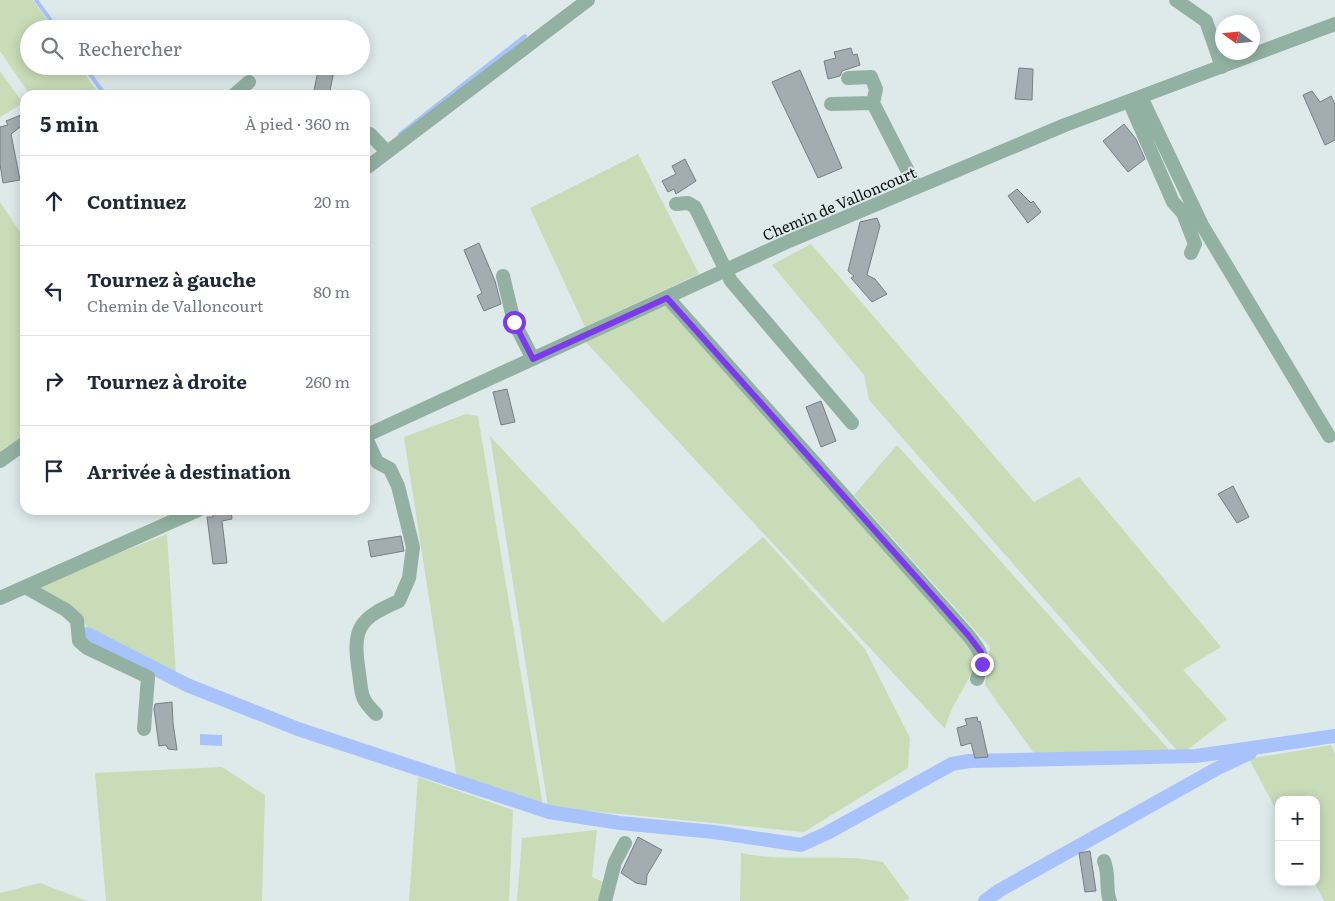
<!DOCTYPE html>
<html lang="fr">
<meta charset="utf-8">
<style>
:root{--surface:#fff;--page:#f2f2f3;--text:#1f2937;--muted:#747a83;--line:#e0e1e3}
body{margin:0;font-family:Literata,serif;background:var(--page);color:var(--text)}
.controls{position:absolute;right:15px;bottom:15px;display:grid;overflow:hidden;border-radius:10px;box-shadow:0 2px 12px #0003}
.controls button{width:45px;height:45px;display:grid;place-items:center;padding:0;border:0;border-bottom:1px solid var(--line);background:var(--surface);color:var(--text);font:25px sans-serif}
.compass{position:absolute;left:1215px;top:15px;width:45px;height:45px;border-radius:50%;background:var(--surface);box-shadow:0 2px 12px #0003;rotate:285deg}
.stop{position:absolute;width:15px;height:15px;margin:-11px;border:4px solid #7c3aed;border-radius:50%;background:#fff}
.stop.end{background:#7c3aed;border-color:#fff;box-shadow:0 1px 5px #0008}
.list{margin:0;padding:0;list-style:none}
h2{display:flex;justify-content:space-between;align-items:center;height:65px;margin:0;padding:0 20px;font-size:21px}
h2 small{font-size:16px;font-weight:400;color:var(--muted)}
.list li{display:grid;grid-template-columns:32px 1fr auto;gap:15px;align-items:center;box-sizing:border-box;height:90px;padding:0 20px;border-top:1px solid var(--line)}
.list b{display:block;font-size:19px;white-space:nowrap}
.list p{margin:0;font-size:16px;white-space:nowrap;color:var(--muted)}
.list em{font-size:16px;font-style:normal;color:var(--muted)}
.icon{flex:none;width:28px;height:28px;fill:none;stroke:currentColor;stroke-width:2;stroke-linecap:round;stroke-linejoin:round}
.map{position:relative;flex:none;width:1335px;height:901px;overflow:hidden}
.search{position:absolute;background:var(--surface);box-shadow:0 2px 12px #0003;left:20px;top:20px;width:350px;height:55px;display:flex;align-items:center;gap:12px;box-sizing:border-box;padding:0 18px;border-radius:28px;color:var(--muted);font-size:19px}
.panel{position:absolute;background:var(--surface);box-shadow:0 2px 12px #0003;left:20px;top:90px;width:350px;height:425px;border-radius:15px}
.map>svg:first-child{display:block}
.green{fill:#c8dcb8}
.water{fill:#a8c2fc}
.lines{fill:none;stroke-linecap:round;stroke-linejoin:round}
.stream{stroke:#a8c2fc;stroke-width:4}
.canal{stroke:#a8c2fc;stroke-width:14}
.building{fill:#a3acb1;stroke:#757e82}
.minor{stroke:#92b1a2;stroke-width:14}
.route{stroke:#7c3aed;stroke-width:6}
.labels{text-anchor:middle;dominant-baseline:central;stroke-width:4;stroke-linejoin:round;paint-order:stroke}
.street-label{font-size:15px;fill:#0b0f0f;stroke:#deeaea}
</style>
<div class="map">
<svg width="1335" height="901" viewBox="0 0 1335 901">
<rect width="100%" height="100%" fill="#deeaea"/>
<!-- green -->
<path class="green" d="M0 0H33L53 29H29V66H79L100 95H30L0 51Z
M0 71 23 103 0 117Z
M638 154 699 274 585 327 530 208Z
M0 202 20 232 25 235V435L0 454Z
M811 244 1034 502 1079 477 1221 647 1183 670 1227 719 1181 755 869 400 864 375 772 265Z
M668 302 978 652C972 683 952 699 945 729L583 339Z
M466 414 478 416 543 806 457 779 404 437Z
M490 436 663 623 763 537 865 649 910 738 908 768 804 832 548 807Z
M897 445 1172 753 1036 756 985 685 990 647 854 495Z
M167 534 176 675 90 634C79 605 60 600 34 587Z
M1331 745 1335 754V901H1324L1314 882H1316V800H1279V815L1249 759Z
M222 767 265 795 262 901H106L95 773Z
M418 777 513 810 509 901H409Z
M597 830 592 877 605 883 602 901H517L522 838Z
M741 853C788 863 836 852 883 862L910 899 904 901H740Z
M40 883 87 901H0V893Z"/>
<!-- water -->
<path class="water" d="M200 734 222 735V746L200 745Z"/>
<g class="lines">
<!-- stream -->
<path class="stream" d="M36 0 57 29
M84 66 105 95
M400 134 525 36"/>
<!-- canal -->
<path class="canal" d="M87 634 187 685 298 729 549 812 620 823 714 832 801 845 827 833 952 764 969 761 1196 756 1335 736
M985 901 1000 890 1218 768 1250 753"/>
</g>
<!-- building -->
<path class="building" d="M851 48 853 55 857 54 860 65 842 71 840 76 828 79 824 61 836 58 834 52Z
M319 66H335L329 95H313Z
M1019 68 1033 69 1032 100 1015 99Z
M800 70 842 168 818 178 772 82Z
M1312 91 1320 102 1331 96 1335 104V140L1325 145 1303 95Z
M21 115 24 124 11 134 20 180 3 183 0 164V127L8 125 6 121Z
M1124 124 1136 139 1145 159 1128 172 1103 141Z
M685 159 696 181 676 194 674 189 668 192 662 181 676 174 672 166Z
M1017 189 1031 203 1033 201 1041 212 1028 223 1008 196Z
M877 218 880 226 867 275 875 279 887 294 872 302 851 278 854 276 848 271 860 222Z
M479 243 495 281 501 304 484 311 477 296 482 293 464 250Z
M507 389 515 422 501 425 493 392Z
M821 401 836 441 821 447 806 407Z
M1233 486 1249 517 1237 523 1218 494Z
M219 510H231L232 519 222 521 227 563 213 564 207 517H213V512Z
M401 536 404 551 371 557 368 541Z
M172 702 173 723 177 750 168 749 166 745 159 746 154 709 155 704Z
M977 717 978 722 980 721 988 757 975 758 971 743 961 746 957 728 967 725 965 719Z
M638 837 662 850 647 875 646 885 636 883 621 873Z
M1090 851 1096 891 1085 892 1079 853Z"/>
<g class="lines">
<!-- minor -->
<path class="minor" d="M1176 0 1206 21 1222 67
M848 78 871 77 876 89 873 103
M234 95 249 82
M1141 97 1202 225 1329 436
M1129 101 1173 202 1183 213 1195 244 1191 253
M831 104 873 103 916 187
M365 138 370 134 386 151
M365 169 588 0
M676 204 688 203 695 207 731 281 852 423
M503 276 514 322 533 359
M667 297 968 635C982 653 985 657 977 679
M365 436 789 241 1065 125 1335 24
M365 436 377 462 390 469 398 486 413 547 409 578 399 601C358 619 352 628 359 673 362 695 360 698 376 714
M0 461 25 443
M25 587 66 610 77 620 79 641 87 648 148 677 144 729
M0 598 198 510
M1104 861C1110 876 1105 889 1110 901
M605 901 615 862 625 843"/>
</g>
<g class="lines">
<!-- route -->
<path class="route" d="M514 322 533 359 667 298 968 635 981 652 982 664"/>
</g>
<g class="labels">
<!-- street labels -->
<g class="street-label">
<text transform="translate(839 203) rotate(-23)">Chemin de Valloncourt</text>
</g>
</g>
</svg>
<div class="controls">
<button>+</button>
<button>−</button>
</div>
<svg class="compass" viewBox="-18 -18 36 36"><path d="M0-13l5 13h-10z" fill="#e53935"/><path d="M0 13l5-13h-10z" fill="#747a83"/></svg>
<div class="stop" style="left:514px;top:322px"></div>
<div class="stop end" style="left:982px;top:664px"></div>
<div class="search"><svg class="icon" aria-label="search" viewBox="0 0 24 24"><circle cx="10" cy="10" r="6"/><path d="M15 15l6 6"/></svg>Rechercher</div>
<section class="panel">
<h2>5 min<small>À pied · 360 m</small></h2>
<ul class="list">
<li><svg class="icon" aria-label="ahead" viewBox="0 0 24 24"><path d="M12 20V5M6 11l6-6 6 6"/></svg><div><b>Continuez</b></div><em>20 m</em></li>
<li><svg class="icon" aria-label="left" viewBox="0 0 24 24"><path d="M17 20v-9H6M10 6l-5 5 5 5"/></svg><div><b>Tournez à gauche</b><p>Chemin de Valloncourt</p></div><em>80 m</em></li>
<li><svg class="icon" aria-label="right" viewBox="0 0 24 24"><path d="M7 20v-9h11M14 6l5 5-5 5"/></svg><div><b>Tournez à droite</b></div><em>260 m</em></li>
<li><svg class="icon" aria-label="arrive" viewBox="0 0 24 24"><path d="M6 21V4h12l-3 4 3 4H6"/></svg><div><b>Arrivée à destination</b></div></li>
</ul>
</section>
</div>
